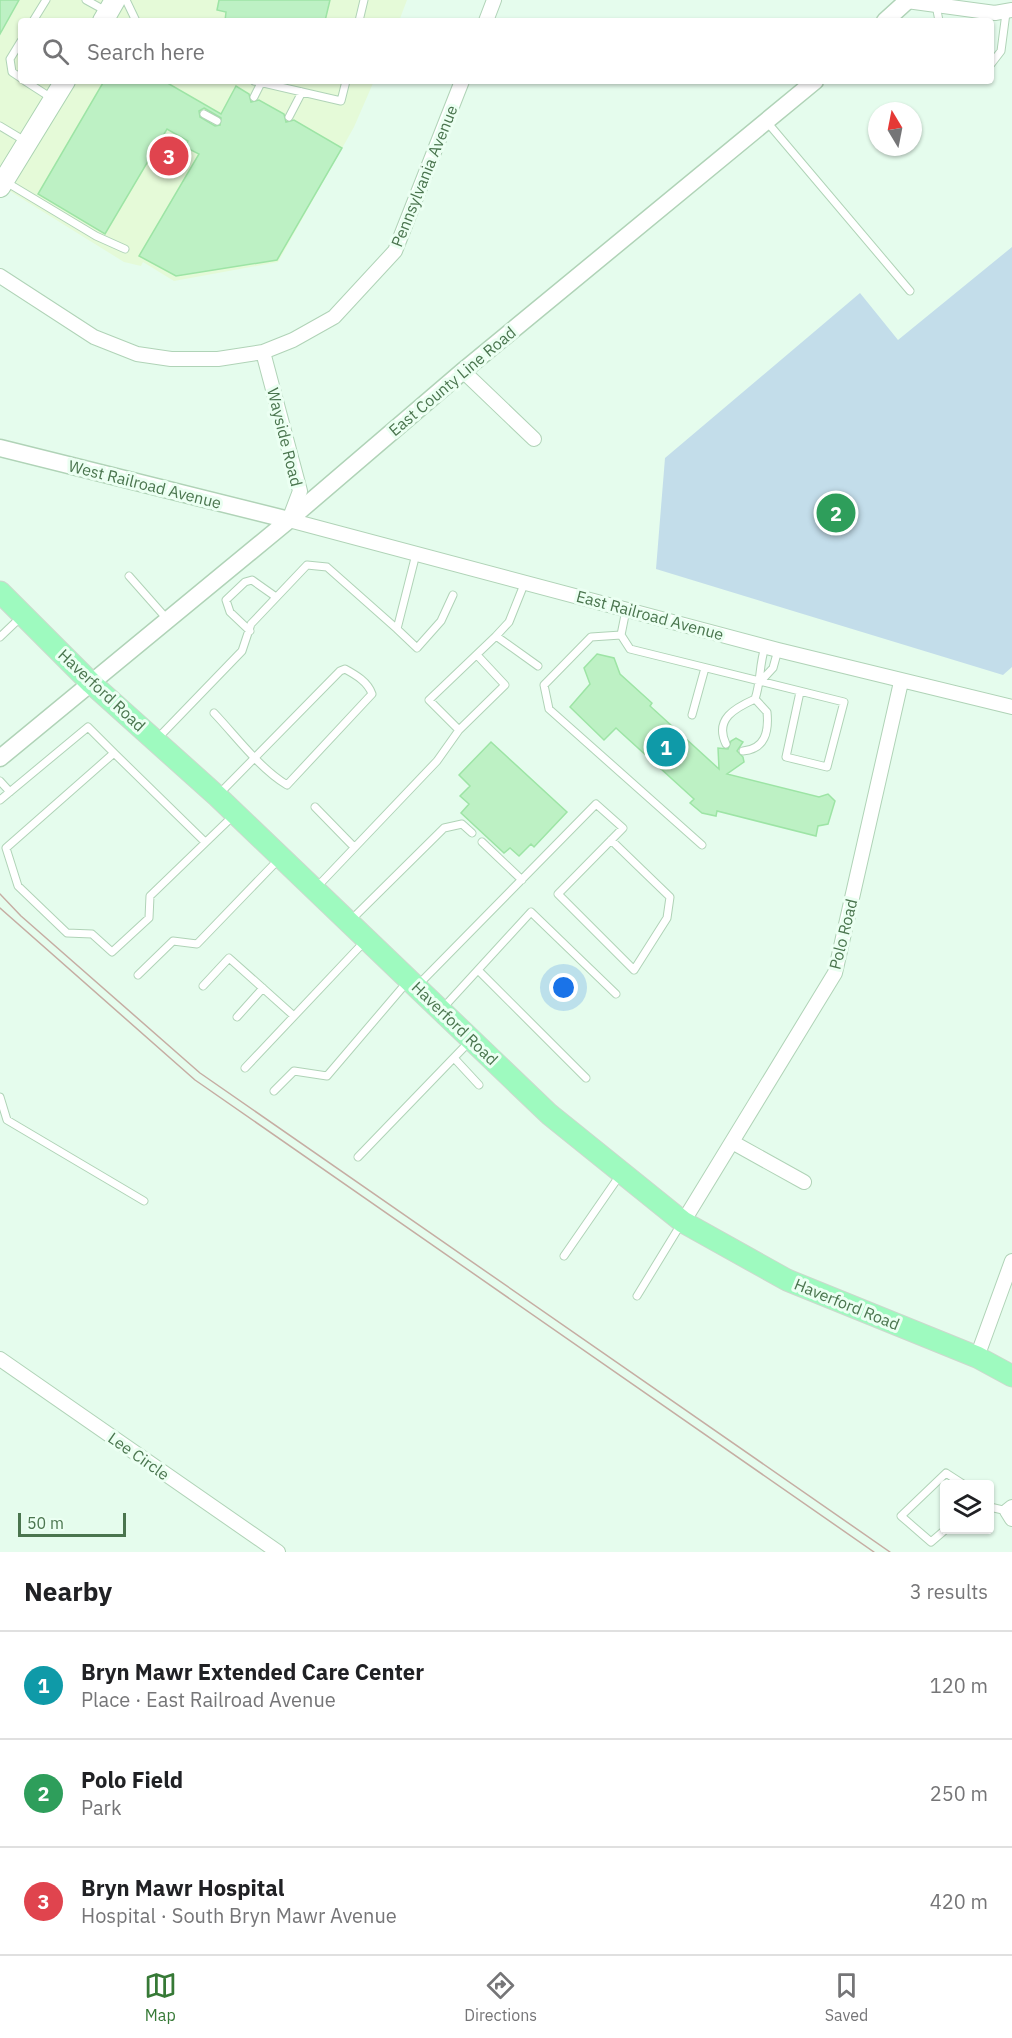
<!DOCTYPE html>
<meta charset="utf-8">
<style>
:root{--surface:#fff;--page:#f6f6f6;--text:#202124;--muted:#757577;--line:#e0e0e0;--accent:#367936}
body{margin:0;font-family:"IBM Plex Sans",sans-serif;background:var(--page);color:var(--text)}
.controls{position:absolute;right:18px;bottom:18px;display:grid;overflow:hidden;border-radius:6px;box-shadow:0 2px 4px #0004}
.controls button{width:54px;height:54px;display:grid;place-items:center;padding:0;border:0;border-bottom:2px solid var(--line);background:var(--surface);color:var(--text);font:30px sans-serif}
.compass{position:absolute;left:868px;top:102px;width:54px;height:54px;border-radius:50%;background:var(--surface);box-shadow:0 2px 4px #0004;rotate:350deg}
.scale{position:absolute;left:18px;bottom:15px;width:108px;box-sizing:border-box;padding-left:6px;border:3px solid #4a754e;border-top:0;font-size:16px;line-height:21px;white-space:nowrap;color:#4a754e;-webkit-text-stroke:4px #ebfff2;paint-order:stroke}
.you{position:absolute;left:564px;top:988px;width:21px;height:21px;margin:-15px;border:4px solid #fff;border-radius:50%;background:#1a73e8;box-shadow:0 0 0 9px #1a73e833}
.badge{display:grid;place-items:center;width:39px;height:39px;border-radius:50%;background:var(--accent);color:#fff;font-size:20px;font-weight:700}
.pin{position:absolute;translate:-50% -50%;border:3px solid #fff;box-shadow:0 2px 6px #0006}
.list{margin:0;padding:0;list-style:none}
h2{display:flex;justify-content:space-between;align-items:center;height:78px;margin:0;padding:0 24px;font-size:26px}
h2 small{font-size:20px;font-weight:400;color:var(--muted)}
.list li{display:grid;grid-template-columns:39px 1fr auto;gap:18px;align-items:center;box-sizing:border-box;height:108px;padding:0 24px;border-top:2px solid var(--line)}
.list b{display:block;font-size:22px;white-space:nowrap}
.list p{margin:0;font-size:20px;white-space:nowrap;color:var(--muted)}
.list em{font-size:20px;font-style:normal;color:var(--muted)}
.icon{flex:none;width:33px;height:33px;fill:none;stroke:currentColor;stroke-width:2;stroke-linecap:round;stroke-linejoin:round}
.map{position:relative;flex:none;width:1012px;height:1552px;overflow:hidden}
.search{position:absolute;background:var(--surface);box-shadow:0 2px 4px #0004;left:18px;right:18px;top:18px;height:66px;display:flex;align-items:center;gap:15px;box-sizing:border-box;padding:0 21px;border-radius:6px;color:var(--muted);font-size:22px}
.sheet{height:402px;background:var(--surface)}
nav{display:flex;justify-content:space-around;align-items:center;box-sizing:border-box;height:84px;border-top:2px solid var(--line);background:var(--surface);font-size:16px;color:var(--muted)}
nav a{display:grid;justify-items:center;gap:3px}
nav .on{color:var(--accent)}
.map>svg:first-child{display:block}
.medical{fill:#e5fad8}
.green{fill:#c3ddea}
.building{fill:#bdf1c4;stroke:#9de4a5;stroke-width:1.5;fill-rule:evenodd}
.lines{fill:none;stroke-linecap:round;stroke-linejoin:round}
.service-casing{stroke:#b0d3b7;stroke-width:9}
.minor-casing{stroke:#b0d3b7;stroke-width:16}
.tertiary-casing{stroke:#b0d3b7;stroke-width:19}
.secondary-casing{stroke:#abd3b2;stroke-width:22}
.primary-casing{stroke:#ccd8cd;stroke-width:23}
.service{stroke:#fff;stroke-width:7}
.minor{stroke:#fff;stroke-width:14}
.tertiary{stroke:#fff;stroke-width:16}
.secondary{stroke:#fff;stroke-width:20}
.primary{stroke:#9efabf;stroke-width:21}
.tram{stroke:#c6ada3;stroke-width:1.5}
.labels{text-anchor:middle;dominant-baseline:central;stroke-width:6;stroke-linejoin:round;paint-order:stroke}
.street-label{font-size:16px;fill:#4a754e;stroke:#ebfff2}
</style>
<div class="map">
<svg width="1012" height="1552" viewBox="0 0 1012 1552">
<rect width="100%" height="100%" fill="#e5fced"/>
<!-- medical -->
<path class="medical" d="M0 0H407L399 21H21V81H374L354 127 278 262 174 281 143 262 141 266 124 262 0 185Z"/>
<!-- green -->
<path class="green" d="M1012 247V667L1003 675 656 569 665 458 860 293 898 340Z"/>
<!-- building -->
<path class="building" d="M0 0H19L0 34Z
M219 0H330L325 21H225L226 12 217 10Z
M104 81H164L221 114 236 86 249 94 251 102 259 100 284 114 286 122 294 120 342 148 277 260 176 276 139 256 199 154 185 147 188 141 167 129 105 234 38 194ZM204 108 221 118 220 125 215 126 200 117 199 111Z
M597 654 614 658 620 674 652 703 650 706 719 769 718 748 728 749 731 741 736 738 743 742 737 751 743 757 744 762 727 774 819 797 828 794 835 801 828 824 818 826 816 836 717 811 716 816 702 813 690 803 694 799 616 728 604 740 570 707 590 684 584 668Z
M491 742 567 812 534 847 531 844 519 856 510 848 504 853 461 813 469 804 460 796 470 786 459 775Z"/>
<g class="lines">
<!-- service casing -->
<g class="service-casing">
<path id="service" d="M86 0 106 11
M126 0 136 21
M936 5 939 21
M33 21 46 0
M359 21 364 0
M21 41 10 59 12 72 21 78
M991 64 1001 51 1006 13
M25 81 53 99
M254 81 341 101 346 81
M254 97 261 83
M204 114 217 121
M289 117 302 92
M767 122 910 291
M0 126 25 141
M6 182 96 236 125 249
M129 576 167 619
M525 582 509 622 496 636 538 666
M626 610 621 635 630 649 844 702 827 767 786 757 800 692
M397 629 417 648 441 621 453 595
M250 631 230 612 226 600 245 582 252 580 276 597
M621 635 591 637 544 685 549 709 702 845
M0 637 22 616
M477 655 505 685 459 730 429 700 496 636
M761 681 773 668 778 650
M214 713C236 736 259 768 287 785L372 694C368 682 356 675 345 669L340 671 219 794
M692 715 705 668
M156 740 242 651 251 624 307 565 327 567 397 629 416 554
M726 744C714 719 735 708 755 699 761 682 759 665 765 647
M743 751C765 749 769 732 767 712L755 699
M0 781 10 792
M0 800 88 727 114 753
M315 807 354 847
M205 842 114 753 6 848 18 886 67 933 92 934 112 952 149 918 150 896 233 816
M482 842 522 880
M316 888 437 761 459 730
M351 920 444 828 462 824 472 833
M478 970 586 1078
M138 975 173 941 197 944 279 859
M419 984 596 804 623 828 558 894 634 970 667 918 670 897 611 840
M203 986 229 958 294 1016
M443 1008 531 912 616 994
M237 1017 263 988
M454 1058 479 1085
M245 1068 365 941
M274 1091 294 1071 327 1076 408 981
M0 1097 7 1120 144 1201
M358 1157 470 1041
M564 1256 620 1175
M637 1296 681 1224
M990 1507 1007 1511
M945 1530 931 1542 901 1516 946 1473 963 1484"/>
</g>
<!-- minor casing -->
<g class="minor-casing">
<path id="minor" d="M907 1 995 13 1012 10
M486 21 494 0
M0 276 94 337 137 354 171 359H218L263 352 293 340 334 317 395 251 462 81
M263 352 300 491 289 520 778 650 1012 707
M463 371 534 439
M732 1142 804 1182
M683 1222 835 973 901 682
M977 1357 1012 1261
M0 1359 278 1552
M1012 1507 1007 1511 1012 1519"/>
</g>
<!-- tertiary casing -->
<g class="tertiary-casing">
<path id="tertiary" d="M885 21 907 1
M0 448 289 520
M0 758 289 520 463 371 815 81"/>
</g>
<!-- secondary casing -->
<g class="secondary-casing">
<path id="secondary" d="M103 21 115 0
M0 187 65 81"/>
</g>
<!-- primary casing -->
<g class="primary-casing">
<path id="primary" d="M0 592 91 683 217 796 549 1114 683 1222 787 1280 977 1357 1012 1376"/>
</g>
<!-- service -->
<use href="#service" class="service"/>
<!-- minor -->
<use href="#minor" class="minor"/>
<!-- tertiary -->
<use href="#tertiary" class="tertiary"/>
<!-- secondary -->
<use href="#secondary" class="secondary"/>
<!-- primary -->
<use href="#primary" class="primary"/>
<!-- tram -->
<path class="tram" d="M0 894 21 916 200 1073 890 1552
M0 908 195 1080 874 1552"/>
</g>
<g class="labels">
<!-- street labels -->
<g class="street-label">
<text transform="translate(424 176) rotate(-68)">Pennsylvania Avenue</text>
<text transform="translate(452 381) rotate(-40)">East County Line Road</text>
<text transform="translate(285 437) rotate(76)">Wayside Road</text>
<text transform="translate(145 484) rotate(14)">West Railroad Avenue</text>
<text transform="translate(650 615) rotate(15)">East Railroad Avenue</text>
<text transform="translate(102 690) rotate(43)">Haverford Road</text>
<text transform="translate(843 934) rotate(-76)">Polo Road</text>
<text transform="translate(455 1023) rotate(44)">Haverford Road</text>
<text transform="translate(847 1304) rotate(22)">Haverford Road</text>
<text transform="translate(139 1456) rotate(35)">Lee Circle</text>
</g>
</g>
</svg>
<div class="controls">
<button><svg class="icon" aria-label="layers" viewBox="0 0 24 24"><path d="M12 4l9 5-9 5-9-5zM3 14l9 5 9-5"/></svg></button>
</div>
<svg class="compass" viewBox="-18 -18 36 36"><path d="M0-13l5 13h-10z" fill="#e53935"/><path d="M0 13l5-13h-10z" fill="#757577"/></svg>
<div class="scale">50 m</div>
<div class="you"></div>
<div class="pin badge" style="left:666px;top:747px;background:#0f9aa8">1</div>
<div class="pin badge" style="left:836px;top:513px;background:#2e9e5b">2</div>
<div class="pin badge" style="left:169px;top:156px;background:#e0444e">3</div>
<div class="search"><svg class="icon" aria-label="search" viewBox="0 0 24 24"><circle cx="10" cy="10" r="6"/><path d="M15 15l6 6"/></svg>Search here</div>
</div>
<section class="sheet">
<h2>Nearby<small>3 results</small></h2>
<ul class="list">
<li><span class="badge" style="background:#0f9aa8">1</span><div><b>Bryn Mawr Extended Care Center</b><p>Place · East Railroad Avenue</p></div><em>120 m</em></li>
<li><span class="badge" style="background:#2e9e5b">2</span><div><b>Polo Field</b><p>Park</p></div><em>250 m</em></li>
<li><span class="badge" style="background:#e0444e">3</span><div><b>Bryn Mawr Hospital</b><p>Hospital · South Bryn Mawr Avenue</p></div><em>420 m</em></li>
</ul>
</section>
<nav>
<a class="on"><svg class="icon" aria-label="map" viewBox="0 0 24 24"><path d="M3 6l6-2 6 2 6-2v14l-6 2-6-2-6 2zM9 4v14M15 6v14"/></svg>Map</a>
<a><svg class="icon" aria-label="directions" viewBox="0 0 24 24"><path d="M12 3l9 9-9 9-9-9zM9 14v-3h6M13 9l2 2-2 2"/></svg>Directions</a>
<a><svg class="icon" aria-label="saved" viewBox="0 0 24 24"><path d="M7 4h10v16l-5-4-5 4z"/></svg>Saved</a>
</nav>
